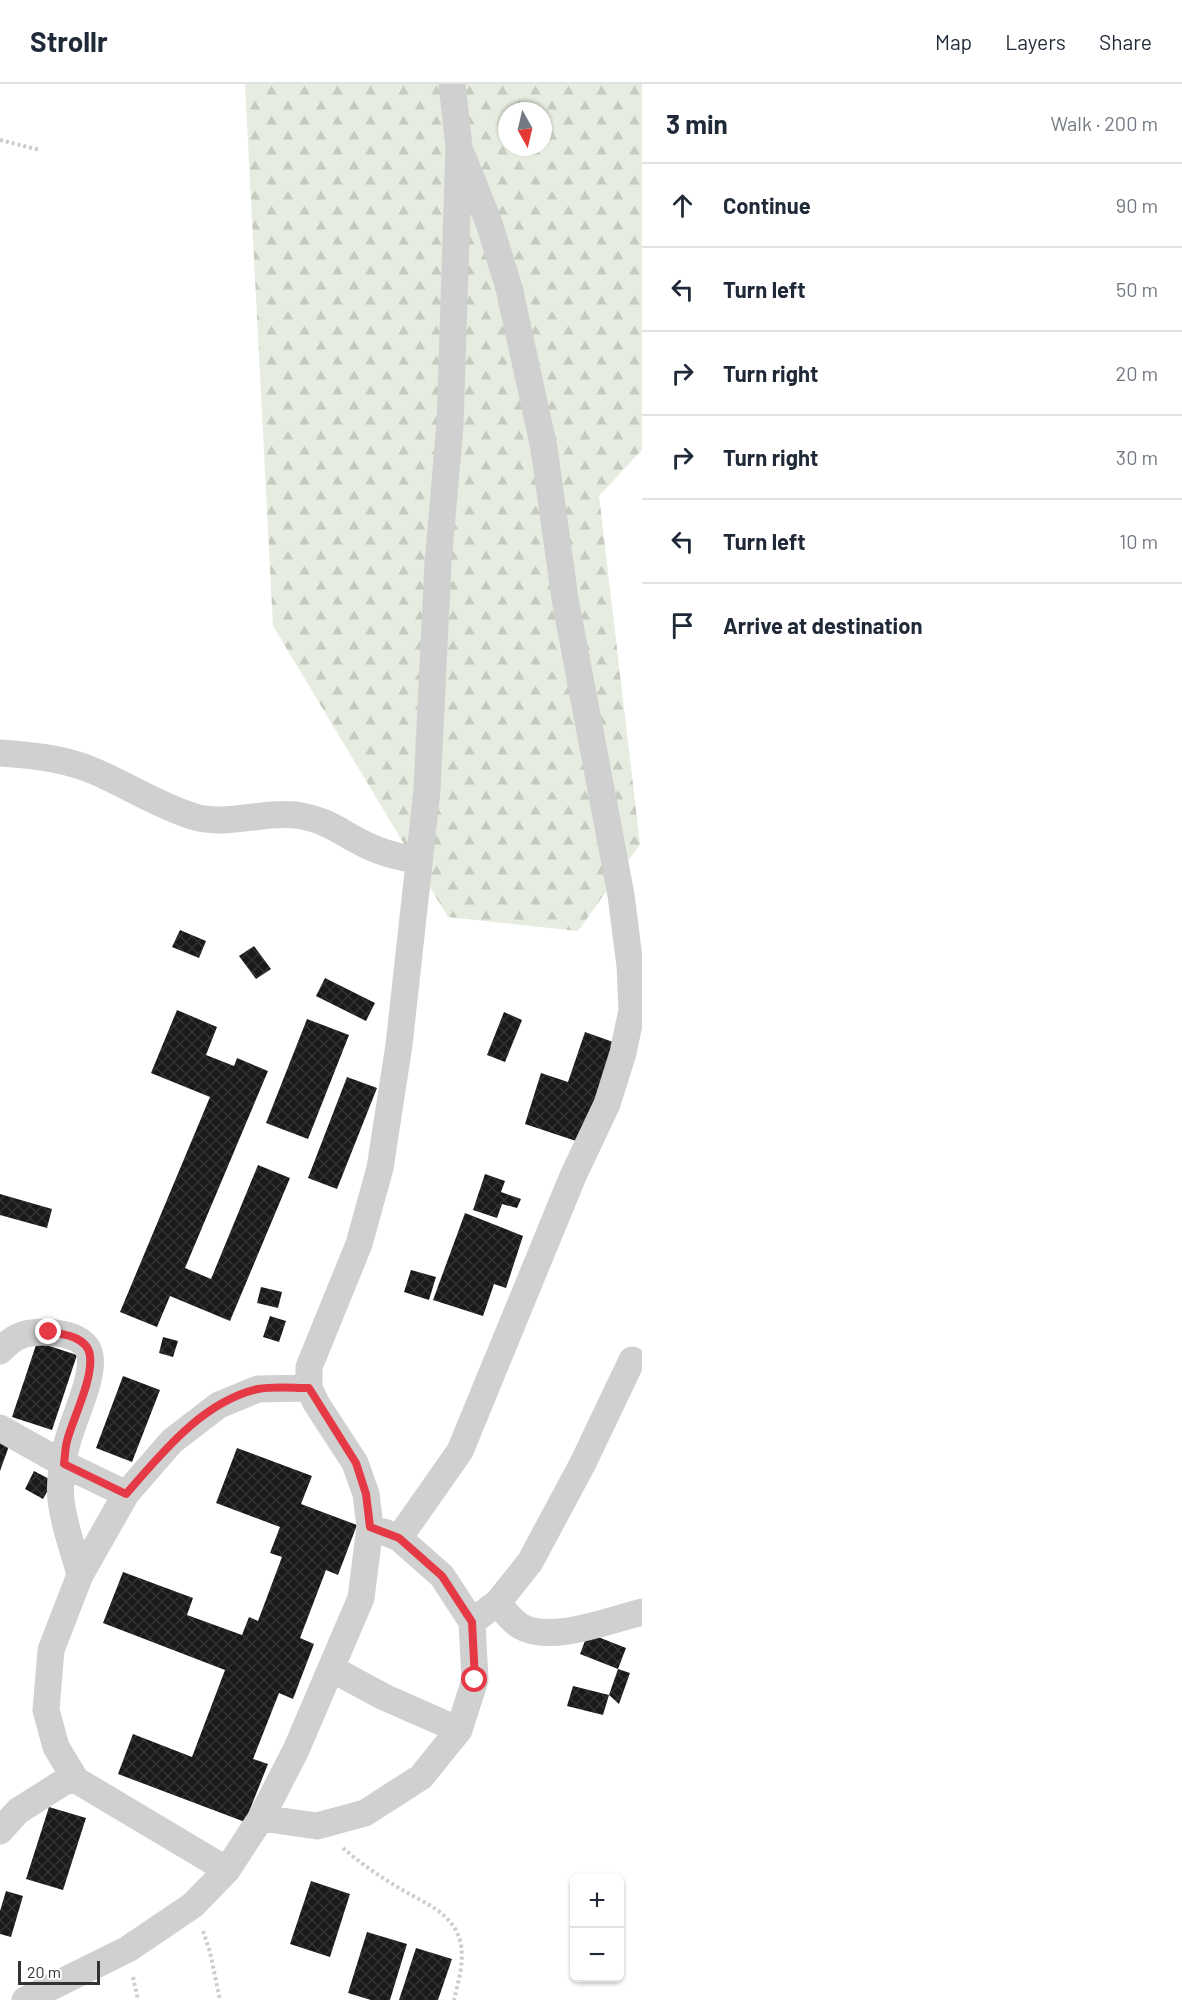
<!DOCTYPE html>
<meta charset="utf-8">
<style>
:root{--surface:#fff;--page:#f2f2f3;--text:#1f2937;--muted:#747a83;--line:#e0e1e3}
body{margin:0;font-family:Barlow,sans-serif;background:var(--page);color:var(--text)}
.controls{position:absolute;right:18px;bottom:18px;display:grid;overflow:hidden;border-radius:9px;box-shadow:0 2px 4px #0004}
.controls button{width:54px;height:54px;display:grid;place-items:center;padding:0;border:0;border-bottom:2px solid var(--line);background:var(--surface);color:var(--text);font:30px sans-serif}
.compass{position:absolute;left:498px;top:18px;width:54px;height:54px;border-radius:50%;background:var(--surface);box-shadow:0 2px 4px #0004;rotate:172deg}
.scale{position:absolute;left:18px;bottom:15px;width:82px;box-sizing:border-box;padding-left:6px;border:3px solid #333;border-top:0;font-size:16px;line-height:21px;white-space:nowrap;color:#333;-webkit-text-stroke:4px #fff;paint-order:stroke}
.stop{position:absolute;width:18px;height:18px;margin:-14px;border:4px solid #e63946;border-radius:50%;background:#fff}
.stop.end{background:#e63946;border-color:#fff;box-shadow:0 2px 6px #0008}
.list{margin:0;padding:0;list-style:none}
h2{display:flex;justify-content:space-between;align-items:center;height:78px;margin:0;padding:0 24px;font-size:26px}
h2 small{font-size:20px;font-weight:400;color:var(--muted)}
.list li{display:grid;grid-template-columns:39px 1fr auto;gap:18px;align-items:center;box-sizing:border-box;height:84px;padding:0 24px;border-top:2px solid var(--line)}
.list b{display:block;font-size:22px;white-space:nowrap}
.list em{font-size:20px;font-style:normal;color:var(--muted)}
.icon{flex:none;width:33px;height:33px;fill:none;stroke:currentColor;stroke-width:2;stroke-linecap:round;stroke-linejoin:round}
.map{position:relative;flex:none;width:642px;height:1916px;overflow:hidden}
header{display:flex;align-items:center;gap:36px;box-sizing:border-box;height:84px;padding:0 30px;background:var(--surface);border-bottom:2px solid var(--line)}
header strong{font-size:28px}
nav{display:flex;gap:33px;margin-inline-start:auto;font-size:21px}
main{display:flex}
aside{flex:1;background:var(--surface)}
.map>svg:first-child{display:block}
.forest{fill:url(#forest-firs);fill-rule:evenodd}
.building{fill:url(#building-cross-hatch)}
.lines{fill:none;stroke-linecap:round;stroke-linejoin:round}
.path{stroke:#cdcdcd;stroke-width:4;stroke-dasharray:3 3;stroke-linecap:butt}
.minor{stroke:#d0d0d0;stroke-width:27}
.route{stroke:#e63946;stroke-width:8}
</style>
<header>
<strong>Strollr</strong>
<nav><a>Map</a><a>Layers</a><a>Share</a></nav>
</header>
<main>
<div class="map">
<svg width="642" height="1916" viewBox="0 0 642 1916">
<defs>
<pattern id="forest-firs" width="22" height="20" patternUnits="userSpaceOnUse" patternTransform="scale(1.5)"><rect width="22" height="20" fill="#e6ecdf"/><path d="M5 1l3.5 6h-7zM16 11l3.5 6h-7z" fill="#c6cbc0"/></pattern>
<pattern id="building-cross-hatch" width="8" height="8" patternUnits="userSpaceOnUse" patternTransform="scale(1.5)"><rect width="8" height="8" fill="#1a1a1a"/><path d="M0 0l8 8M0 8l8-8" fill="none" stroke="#333"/></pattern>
</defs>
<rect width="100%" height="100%" fill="#fff"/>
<!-- forest -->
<path class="forest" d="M245 0H642V366L599 412 640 760 578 847 448 833 273 542ZM507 27H543V63H507Z"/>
<!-- building -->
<path class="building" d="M180 846 206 857 199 874 172 863Z
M254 862 271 885 256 895 239 872Z
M325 894 375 919 366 937 316 912Z
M177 926 217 943 206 971 234 982 237 974 268 987 185 1184 211 1195 258 1081 290 1094 230 1237 170 1212 157 1243 120 1228 210 1013 151 989Z
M504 928 522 936 505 978 487 971Z
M307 935 349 951 308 1055 266 1039Z
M585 948 616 959 582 1059 525 1040 541 989 568 998Z
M347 993 377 1004 337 1105 308 1094Z
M485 1090 505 1097 501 1108 521 1115 517 1124 502 1120 497 1134 473 1126Z
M0 1110 52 1125 47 1144 0 1131Z
M465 1129 523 1152 506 1204 494 1200 483 1232 433 1216Z
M411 1186 436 1193 429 1216 404 1208Z
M261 1203 282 1208 278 1224 257 1219Z
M270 1232 286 1237 279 1258 263 1253Z
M163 1253 178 1257 173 1273 159 1269Z
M37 1258 77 1271 52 1346 12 1333Z
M123 1292 160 1306 132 1378 96 1364Z
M0 1358 9 1362 0 1387Z
M237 1364 312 1392 301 1420 357 1441 338 1491 326 1486 300 1554 314 1560 293 1615 279 1609 253 1675 268 1680 245 1738 118 1690 133 1650 192 1673 225 1586 103 1539 123 1488 193 1514 187 1531 242 1551 249 1533 258 1537 282 1473 270 1469 280 1443 216 1419Z
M34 1387 53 1397 43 1415 25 1405Z
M588 1549 626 1564 618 1585 630 1589 619 1620 609 1611 618 1585 580 1570Z
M573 1602 609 1611 603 1631 567 1622Z
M49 1723 86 1734 63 1806 26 1795Z
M311 1797 350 1810 330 1873 290 1860Z
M6 1807 23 1812 11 1853 0 1850V1827Z
M367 1848 407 1860 390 1916H371L348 1909Z
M416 1864 452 1875 438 1916H399Z"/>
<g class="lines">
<!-- path -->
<path class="path" d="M0 56 40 66
M343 1764C360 1779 379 1792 399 1804 424 1819 455 1829 461 1861 464 1879 458 1899 454 1916
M203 1847 210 1868 220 1916
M133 1893 138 1916"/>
<!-- minor -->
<path class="minor" d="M0 669C30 671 61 674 89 685 124 699 156 721 192 732 225 743 262 727 296 731 329 736 339 748 366 761 383 770 401 773 418 777
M0 1267C7 1260 13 1254 22 1251 40 1245 87 1247 90 1272 94 1293 74 1334 68 1356 63 1372 59 1398 61 1415 63 1440 74 1467 80 1491
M0 1344 64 1380 126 1410
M399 1454 460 1367 573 1092 607 1020 623 969 632 926 630 882 621 811 565 515 544 364 509 204 489 139 462 71
M498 1518C504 1527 511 1536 520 1542 550 1560 610 1536 642 1528
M472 1538 498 1518 530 1478 583 1379 632 1276
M332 1585 384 1613 459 1646
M261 1734 317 1742 365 1729 421 1693 459 1646 475 1596 472 1538 442 1492 399 1454 384 1448
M0 1747 18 1727 73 1692
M227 1786 76 1696 56 1663 46 1626 51 1566 80 1491 126 1410 172 1357 219 1321 258 1305 309 1304
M25 1916 128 1865 193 1821 227 1786 261 1734 296 1666 361 1514 370 1443 366 1410 355 1379 316 1319 309 1304V1283L359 1160 380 1084 399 961 427 706 438 479 450 341 459 62 452 0"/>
</g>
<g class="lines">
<!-- route -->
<path class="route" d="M49 1248C64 1250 88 1253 90 1272 93 1296 73 1334 67 1357 65 1364 65 1373 64 1380L126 1410C162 1369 202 1318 258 1305 273 1302 293 1304 309 1304L356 1379 366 1410 370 1443 399 1454 442 1492 472 1538 475 1596"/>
</g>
</svg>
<div class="controls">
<button>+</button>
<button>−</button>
</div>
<svg class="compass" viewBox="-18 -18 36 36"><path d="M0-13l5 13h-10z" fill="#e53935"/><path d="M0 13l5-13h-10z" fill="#747a83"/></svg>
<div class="scale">20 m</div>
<div class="stop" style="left:475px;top:1596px"></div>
<div class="stop end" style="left:49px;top:1248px"></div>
</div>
<aside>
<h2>3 min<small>Walk · 200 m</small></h2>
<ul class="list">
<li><svg class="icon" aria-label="ahead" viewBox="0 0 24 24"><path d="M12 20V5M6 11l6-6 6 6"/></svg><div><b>Continue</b></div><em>90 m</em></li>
<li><svg class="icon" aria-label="left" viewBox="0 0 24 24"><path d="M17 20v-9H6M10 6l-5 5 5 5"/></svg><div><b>Turn left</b></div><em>50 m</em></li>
<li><svg class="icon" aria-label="right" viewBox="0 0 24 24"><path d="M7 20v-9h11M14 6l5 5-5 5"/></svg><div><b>Turn right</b></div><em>20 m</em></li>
<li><svg class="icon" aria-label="right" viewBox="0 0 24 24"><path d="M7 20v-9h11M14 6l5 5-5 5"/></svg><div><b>Turn right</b></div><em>30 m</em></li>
<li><svg class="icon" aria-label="left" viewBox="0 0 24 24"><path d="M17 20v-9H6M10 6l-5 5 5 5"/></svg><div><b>Turn left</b></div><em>10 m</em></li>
<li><svg class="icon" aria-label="arrive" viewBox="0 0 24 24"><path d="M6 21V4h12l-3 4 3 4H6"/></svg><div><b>Arrive at destination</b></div></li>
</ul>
</aside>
</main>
